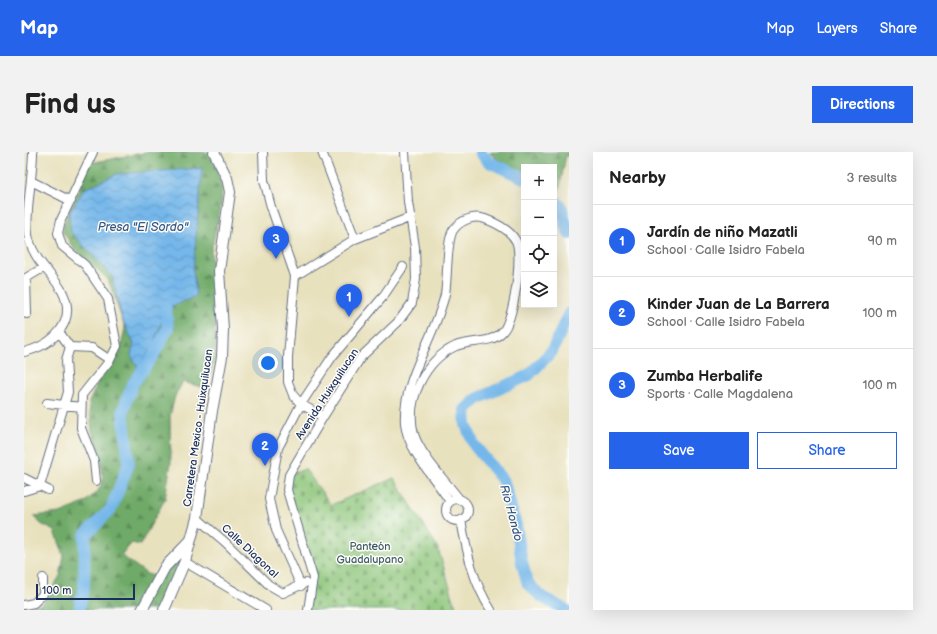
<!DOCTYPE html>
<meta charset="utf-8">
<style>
:root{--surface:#fff;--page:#f2f2f2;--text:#222;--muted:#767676;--line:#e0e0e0;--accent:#2563eb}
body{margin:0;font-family:"Balsamiq Sans",sans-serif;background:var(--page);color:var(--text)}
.controls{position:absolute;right:12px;top:12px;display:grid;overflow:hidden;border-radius:0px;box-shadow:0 4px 16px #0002}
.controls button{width:36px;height:36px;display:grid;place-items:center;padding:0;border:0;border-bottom:1px solid var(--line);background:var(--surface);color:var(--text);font:20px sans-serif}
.scale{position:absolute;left:12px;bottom:10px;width:99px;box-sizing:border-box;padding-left:4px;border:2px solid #1b2f5e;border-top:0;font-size:11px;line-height:14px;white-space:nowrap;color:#1b2f5e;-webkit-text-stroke:3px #fdfcf7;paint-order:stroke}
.you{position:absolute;left:244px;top:211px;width:14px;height:14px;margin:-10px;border:3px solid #fff;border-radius:50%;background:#1a73e8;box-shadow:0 0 0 6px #1a73e833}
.badge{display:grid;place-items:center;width:26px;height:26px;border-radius:50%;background:var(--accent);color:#fff;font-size:13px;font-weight:700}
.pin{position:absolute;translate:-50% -33px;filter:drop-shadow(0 1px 2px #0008)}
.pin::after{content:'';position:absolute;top:21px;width:14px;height:12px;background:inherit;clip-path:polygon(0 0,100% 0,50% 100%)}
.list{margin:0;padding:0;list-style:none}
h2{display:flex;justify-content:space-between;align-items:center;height:52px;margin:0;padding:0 16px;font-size:17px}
h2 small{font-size:13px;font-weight:400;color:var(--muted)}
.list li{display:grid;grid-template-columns:26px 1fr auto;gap:12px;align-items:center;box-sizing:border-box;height:72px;padding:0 16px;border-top:1px solid var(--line)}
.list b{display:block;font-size:15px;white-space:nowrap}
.list p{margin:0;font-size:13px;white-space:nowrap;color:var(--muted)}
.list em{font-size:13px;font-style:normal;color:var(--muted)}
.actions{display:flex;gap:8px;padding:12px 16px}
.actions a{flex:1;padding:9px 0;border:1px solid var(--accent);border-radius:0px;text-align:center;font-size:14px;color:var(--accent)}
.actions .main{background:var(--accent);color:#fff}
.icon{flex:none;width:22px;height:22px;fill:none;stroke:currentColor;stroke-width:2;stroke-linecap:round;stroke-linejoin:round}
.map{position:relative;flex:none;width:545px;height:458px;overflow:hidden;border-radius:0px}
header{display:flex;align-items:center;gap:24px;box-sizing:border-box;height:56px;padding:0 20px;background:var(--accent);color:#fff}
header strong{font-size:19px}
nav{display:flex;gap:22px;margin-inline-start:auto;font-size:14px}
.intro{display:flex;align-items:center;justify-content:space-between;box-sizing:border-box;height:96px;padding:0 24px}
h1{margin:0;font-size:28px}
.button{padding:10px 18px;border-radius:0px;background:var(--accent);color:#fff;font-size:14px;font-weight:700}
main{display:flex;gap:24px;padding:0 24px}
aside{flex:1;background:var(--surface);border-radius:0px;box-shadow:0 4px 16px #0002}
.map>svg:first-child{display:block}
.forest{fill:url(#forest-firs);stroke:#466c63}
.cemetery{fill:url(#cemetery-stones);stroke:#537a6b}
.water{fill:url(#water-waves);stroke:#4873a4}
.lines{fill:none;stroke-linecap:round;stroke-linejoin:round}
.river{stroke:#75b7ea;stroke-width:12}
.minor-casing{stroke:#636d80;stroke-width:10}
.major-casing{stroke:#636d80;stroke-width:12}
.minor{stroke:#fff;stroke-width:8}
.major{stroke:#fff;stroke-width:10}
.labels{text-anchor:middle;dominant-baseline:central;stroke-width:3;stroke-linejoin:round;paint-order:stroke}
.street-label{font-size:11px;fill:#1b2f5e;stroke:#fdfcf7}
.park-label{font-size:11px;fill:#3d5c66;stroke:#fdfcf7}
.water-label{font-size:12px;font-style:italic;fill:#365888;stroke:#fdfcf7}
</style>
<header>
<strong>Map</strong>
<nav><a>Map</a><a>Layers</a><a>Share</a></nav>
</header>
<div class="intro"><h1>Find us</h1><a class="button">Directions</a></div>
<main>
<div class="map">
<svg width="545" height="458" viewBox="0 0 545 458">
<defs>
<pattern id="forest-firs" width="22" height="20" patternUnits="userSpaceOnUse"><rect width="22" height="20" fill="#70aa68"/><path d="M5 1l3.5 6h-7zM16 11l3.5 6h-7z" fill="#5b8b59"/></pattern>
<pattern id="cemetery-stones" width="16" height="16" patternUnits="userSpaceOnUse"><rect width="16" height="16" fill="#8bc478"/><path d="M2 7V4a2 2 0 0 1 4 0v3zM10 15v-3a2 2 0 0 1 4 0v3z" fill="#71a066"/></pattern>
<pattern id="water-waves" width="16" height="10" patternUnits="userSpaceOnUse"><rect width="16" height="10" fill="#75b7ea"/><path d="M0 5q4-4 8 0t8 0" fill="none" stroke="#5f95c1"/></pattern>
</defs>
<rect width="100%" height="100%" fill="#fdfcf7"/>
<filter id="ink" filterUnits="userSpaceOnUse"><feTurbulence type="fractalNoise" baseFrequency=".025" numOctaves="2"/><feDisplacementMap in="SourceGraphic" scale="8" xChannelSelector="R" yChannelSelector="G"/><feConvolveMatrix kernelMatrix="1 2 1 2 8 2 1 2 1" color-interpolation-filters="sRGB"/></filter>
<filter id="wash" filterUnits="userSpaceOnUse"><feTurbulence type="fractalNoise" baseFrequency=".012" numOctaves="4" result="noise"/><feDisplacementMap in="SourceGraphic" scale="16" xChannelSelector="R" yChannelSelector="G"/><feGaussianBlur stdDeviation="0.9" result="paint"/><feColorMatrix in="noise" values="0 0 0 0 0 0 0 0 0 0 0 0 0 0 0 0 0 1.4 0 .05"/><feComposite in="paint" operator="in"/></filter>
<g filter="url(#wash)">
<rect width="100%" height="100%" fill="#e8e1be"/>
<!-- forest -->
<path class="forest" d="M124 0H184L191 12 198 35 197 54 187 99 192 203 182 236 159 230 151 244 146 264 147 310 141 347 116 393 108 391 97 403 123 422 139 426 144 416 160 399 137 458H0V455L18 452 36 424 40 404 31 379 17 372 10 364 36 361 60 351 74 339 79 329 77 305 68 280 65 250 75 228 96 200 101 176 84 127 51 98 39 80 40 71 66 11Z
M465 0H545V5L542 3 535 39 530 36V15H500V21L474 8Z"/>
<!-- cemetery -->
<path class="cemetery" d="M281 317 307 353 370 326 413 394 433 458H284L289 426 263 338 265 323Z"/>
<!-- water -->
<path class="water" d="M178 16 169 118 172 144 142 157 130 191 114 216 107 203 110 192 98 167 88 124 47 80 45 62 60 37 93 22Z"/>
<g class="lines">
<!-- river -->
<path class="river" d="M456 0 465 10 500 26
M530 47 537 54 545 82
M55 458 60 435 61 383 87 357 105 311 99 259 108 233 129 204 144 176 142 157
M542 458 518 445 504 432 498 411 492 373 480 330 450 293 442 273 441 258 453 247 505 223 528 199 545 161"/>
</g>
</g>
<g filter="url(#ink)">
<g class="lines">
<!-- minor casing -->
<g class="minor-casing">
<path id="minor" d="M69 0 37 68 34 81 38 94 61 113 84 147 93 194 86 208 58 243 57 276 70 309 72 329
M239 0 240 28 247 55 271 124 264 205V230L269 243 277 252 299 265
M298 0 331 87
M7 29 47 49
M271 124 331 87 387 65
M0 161 3 162 2 126 19 116
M36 181 46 195 68 196 86 208
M0 200C29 193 54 170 38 139 28 121 12 111 5 88 0 66 9 24 9 0
M23 251 57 255
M0 326 24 338
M0 339 16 334 44 240 42 208 46 195
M422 358a11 11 0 1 1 22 0a11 11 0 1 1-22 0Z
M426 350C412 327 383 298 381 271 378 227 412 184 421 142 424 126 422 86 430 77 437 68 450 63 461 67 472 71 486 78 492 89 499 103 490 169 478 180 467 192 447 188 432 194 401 208 381 248 390 282 395 301 423 331 436 348
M173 366 201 390 245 433 259 441 281 431
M437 368C443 401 449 430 467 458
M161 410 242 458
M277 434 252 378 245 347 254 296 277 252 308 205 358 146 379 115
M0 453 10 451 19 442V426
M284 458 289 426 263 338 265 323 299 265 337 205 374 170 388 151 392 127 391 95 384 50 381 0"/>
</g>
<!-- major casing -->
<g class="major-casing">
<path id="major" d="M118 458 141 415 166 389
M140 458 161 409 173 366 188 259 198 205 199 177 195 119 206 40 203 26 190 0"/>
</g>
<!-- minor -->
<use href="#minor" class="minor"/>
<!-- major -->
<use href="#major" class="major"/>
</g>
</g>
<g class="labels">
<!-- street labels -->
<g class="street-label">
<text transform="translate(303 242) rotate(-57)">Avenida Huixquilucan</text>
<text transform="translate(174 276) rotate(-82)">Carretera Mexico - Huixquilucan</text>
<text transform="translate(226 399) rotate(43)">Calle Diagonal</text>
</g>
<!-- park labels -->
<g class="park-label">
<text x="346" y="394">Panteón<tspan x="346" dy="13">Guadalupano</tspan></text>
</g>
<!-- water labels -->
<g class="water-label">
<text x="119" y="75">Presa "El Sordo"</text>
<text transform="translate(487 361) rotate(75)">Rio Hondo</text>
</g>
</g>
</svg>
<div class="controls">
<button>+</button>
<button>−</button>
<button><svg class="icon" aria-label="locate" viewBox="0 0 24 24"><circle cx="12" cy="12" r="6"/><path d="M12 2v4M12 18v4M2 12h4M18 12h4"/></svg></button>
<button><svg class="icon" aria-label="layers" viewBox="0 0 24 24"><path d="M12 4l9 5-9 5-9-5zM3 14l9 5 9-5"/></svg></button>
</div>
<div class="scale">100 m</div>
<div class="you"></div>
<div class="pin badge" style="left:325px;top:165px">1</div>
<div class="pin badge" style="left:241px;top:314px">2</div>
<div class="pin badge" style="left:252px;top:107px">3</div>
</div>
<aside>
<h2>Nearby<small>3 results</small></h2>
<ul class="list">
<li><span class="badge">1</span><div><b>Jardín de niño Mazatli</b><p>School · Calle Isidro Fabela</p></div><em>90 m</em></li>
<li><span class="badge">2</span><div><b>Kinder Juan de La Barrera</b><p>School · Calle Isidro Fabela</p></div><em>100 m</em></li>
<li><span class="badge">3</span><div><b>Zumba Herbalife</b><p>Sports · Calle Magdalena</p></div><em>100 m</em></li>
</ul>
<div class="actions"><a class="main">Save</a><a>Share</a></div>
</aside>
</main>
